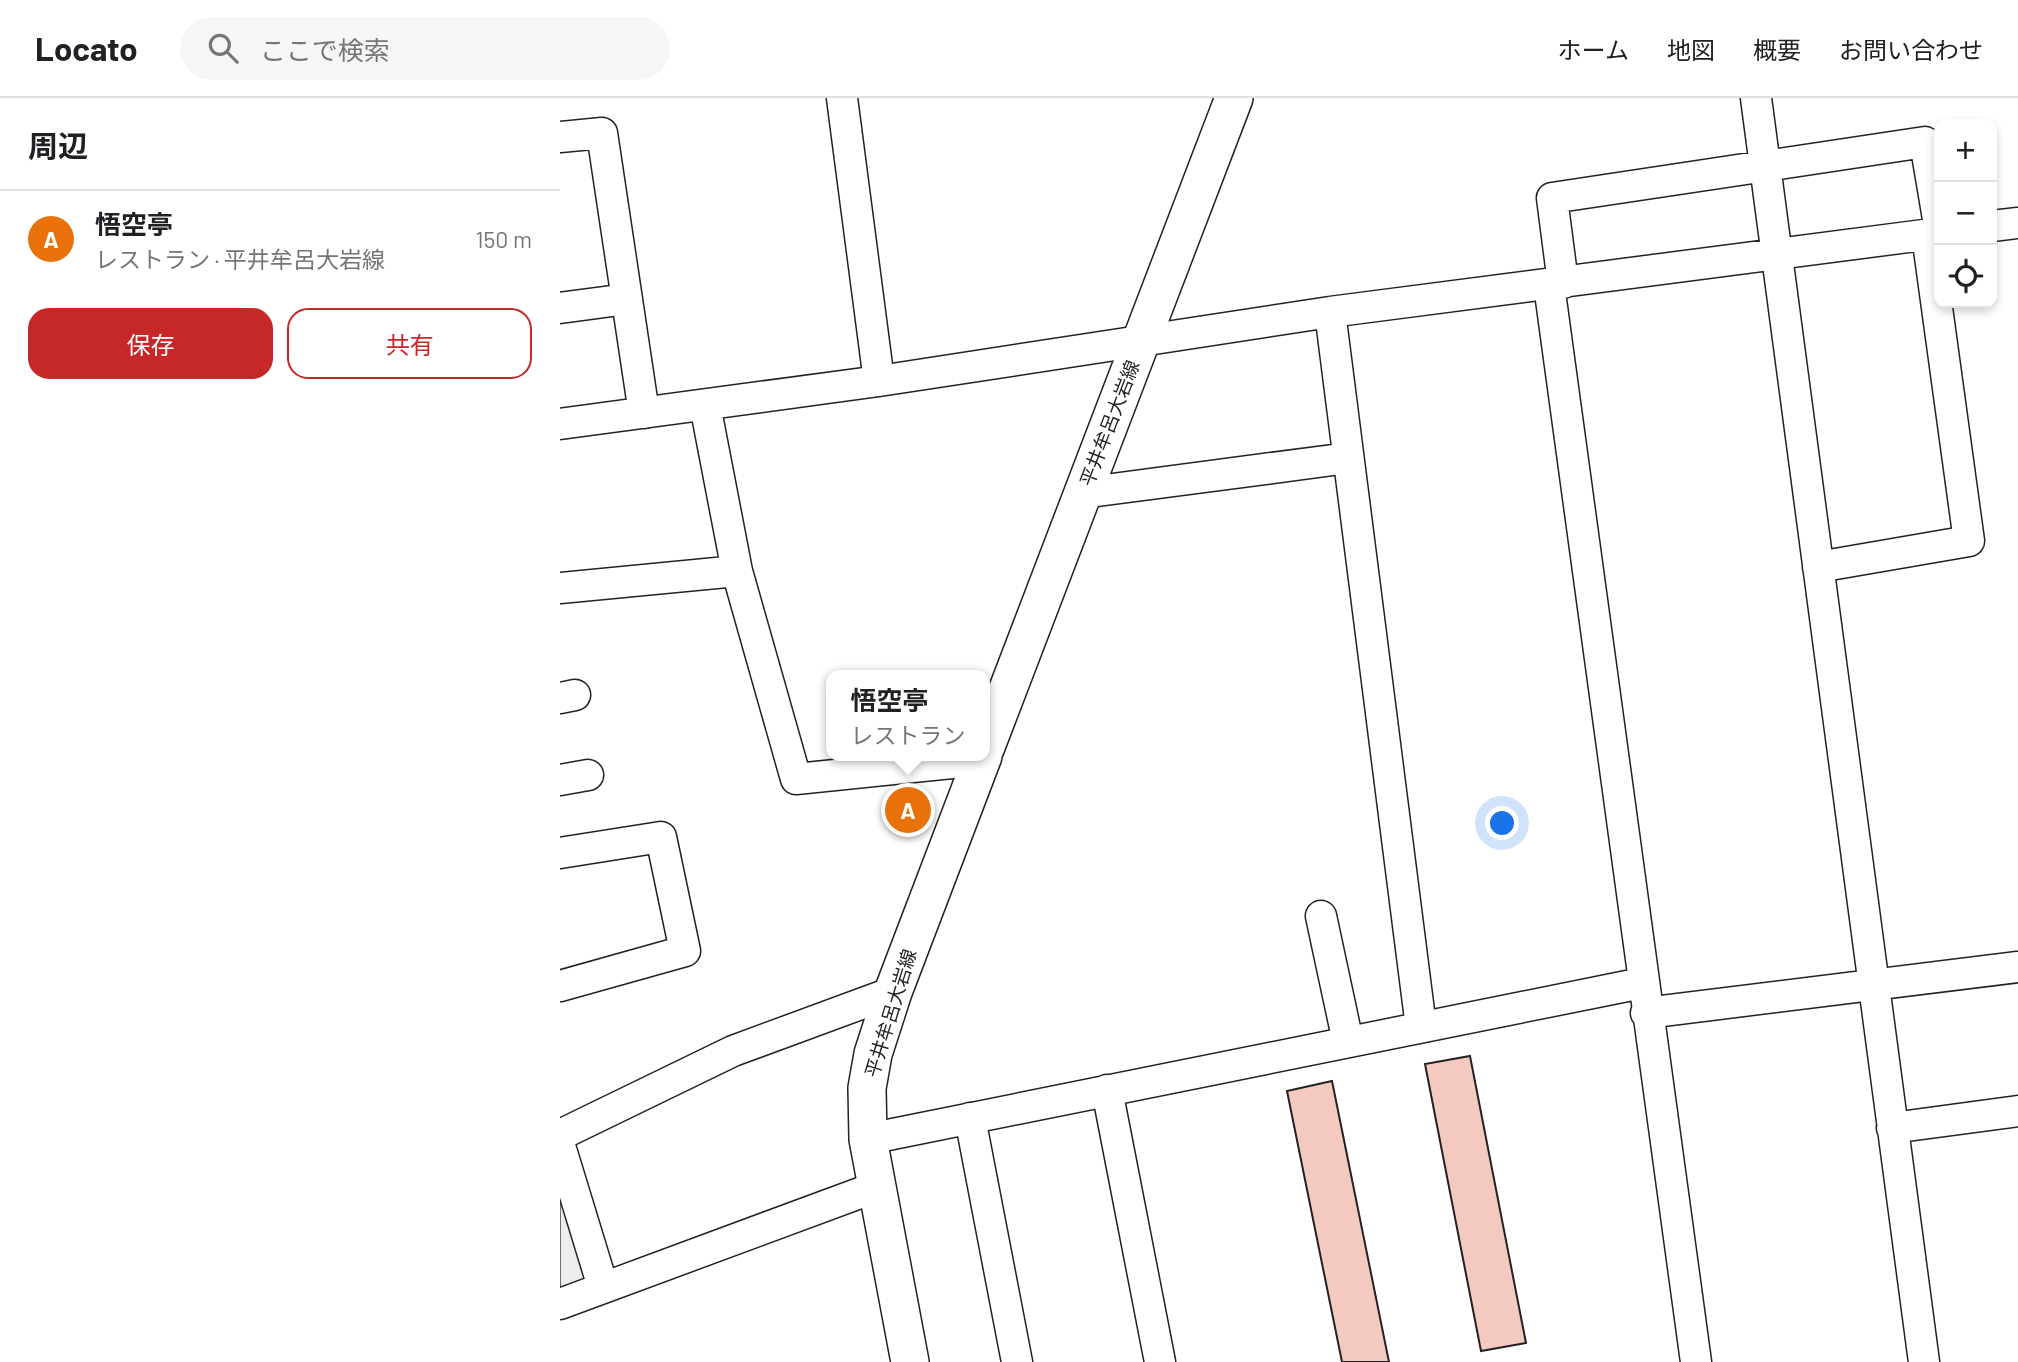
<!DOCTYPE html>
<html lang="ja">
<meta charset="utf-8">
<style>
:root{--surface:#fff;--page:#f6f6f6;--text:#202124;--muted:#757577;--line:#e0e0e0;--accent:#c62828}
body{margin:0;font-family:Barlow,"Noto Sans JP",sans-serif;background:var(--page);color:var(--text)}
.controls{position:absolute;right:21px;top:21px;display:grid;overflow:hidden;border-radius:14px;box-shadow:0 4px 10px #0003}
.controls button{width:63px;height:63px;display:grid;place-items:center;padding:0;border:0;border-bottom:2px solid var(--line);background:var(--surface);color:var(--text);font:35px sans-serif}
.you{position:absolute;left:943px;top:726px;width:24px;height:24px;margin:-18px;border:5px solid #fff;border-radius:50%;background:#1a73e8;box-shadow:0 0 0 10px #1a73e833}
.badge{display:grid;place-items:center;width:46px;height:46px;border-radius:50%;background:var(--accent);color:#fff;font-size:23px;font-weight:700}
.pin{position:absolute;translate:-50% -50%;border:4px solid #fff;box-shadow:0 2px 7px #0006}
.popup{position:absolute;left:266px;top:572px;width:164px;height:91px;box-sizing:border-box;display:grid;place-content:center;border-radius:14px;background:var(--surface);filter:drop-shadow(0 2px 5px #0005);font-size:23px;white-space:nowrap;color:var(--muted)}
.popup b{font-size:26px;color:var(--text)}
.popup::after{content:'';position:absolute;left:50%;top:100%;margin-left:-14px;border:14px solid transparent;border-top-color:var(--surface)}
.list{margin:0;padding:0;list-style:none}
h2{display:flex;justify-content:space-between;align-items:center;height:91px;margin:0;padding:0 28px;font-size:30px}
h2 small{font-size:23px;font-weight:400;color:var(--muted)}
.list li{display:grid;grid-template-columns:46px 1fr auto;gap:21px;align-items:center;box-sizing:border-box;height:98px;padding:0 28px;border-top:2px solid var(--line)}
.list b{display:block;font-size:26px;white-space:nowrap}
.list p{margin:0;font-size:23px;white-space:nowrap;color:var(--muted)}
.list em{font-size:23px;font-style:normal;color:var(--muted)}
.actions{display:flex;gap:14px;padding:21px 28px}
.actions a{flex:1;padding:16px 0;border:2px solid var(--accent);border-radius:21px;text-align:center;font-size:24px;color:var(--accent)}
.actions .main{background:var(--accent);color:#fff}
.icon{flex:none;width:38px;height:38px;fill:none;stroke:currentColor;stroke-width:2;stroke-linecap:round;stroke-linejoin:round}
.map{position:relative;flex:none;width:1458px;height:1264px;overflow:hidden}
header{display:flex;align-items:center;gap:42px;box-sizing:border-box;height:98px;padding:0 35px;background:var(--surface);border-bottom:2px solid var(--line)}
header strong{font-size:33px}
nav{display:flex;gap:38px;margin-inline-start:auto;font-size:24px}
.search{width:490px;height:63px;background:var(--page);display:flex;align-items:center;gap:18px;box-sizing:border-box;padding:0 24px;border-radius:38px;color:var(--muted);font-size:26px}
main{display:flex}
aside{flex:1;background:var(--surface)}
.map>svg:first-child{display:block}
.parking{fill:#ededed;stroke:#6f6f6f;stroke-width:2}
.building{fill:#f3c9c0;stroke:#222;stroke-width:2}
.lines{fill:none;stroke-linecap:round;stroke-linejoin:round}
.minor-casing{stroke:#222;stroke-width:33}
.major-casing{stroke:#222;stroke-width:40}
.minor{stroke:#fff;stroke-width:30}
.major{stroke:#fff;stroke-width:37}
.labels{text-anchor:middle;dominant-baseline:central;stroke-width:5;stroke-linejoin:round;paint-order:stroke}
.street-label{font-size:19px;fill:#222;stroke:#fff}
</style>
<header>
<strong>Locato</strong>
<div class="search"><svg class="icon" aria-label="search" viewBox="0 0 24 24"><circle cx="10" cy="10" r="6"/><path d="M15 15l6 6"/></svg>ここで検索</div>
<nav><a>ホーム</a><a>地図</a><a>概要</a><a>お問い合わせ</a></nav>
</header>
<main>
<aside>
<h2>周辺<small></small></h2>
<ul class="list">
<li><span class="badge" style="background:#e8710a">A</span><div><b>悟空亭</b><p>レストラン · 平井牟呂大岩線</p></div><em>150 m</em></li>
</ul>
<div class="actions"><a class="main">保存</a><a>共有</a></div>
</aside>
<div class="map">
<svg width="1458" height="1264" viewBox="0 0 1458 1264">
<rect width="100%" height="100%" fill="#fff"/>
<!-- parking -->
<path class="parking" d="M0 1090 30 1183 0 1196Z"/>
<!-- building -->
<path class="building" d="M910 958 966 1245 921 1253 865 966Z
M772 983 829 1264H782L727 993Z"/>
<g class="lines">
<!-- minor casing -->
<g class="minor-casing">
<path id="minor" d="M282 0 319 283
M1196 0 1364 1264
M0 39 42 35 84 315
M1432 128 1458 125
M1003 185 992 100 1365 44 1379 127
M989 187 1136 1264
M0 210 67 201
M770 214 861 929
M145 307 177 473 236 681 421 662
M0 326 319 283 770 214 1379 135
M522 395 788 360
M1258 469 1409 443 1367 137
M0 490 177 473
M0 600 15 597
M0 682 28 677
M0 755 101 739 125 853 0 888
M761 818 788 944
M1086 915 1458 869
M547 992 600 1264
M410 1020 457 1264
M1332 1030 1458 1013
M0 1037 173 953 333 894
M308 1041 1082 885
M0 1048 43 1189
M0 1206 316 1089"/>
</g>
<!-- major casing -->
<g class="major-casing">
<path id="major" d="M425 651 674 0
M350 1264 308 1041 307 990 313 956 333 894 423 658"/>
</g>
<!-- minor -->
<use href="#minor" class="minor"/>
<!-- major -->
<use href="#major" class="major"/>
</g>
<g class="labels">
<!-- street labels -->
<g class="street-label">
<text transform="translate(549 325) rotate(-69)">平井牟呂大岩線</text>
<text transform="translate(330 915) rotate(-73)">平井牟呂大岩線</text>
</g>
</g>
</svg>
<div class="controls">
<button>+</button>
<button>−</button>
<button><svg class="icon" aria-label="locate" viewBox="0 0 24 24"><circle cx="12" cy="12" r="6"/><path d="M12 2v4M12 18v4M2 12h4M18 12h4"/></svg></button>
</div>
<div class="you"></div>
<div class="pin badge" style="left:348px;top:712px;background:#e8710a">A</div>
<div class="popup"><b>悟空亭</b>レストラン</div>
</div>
</main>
